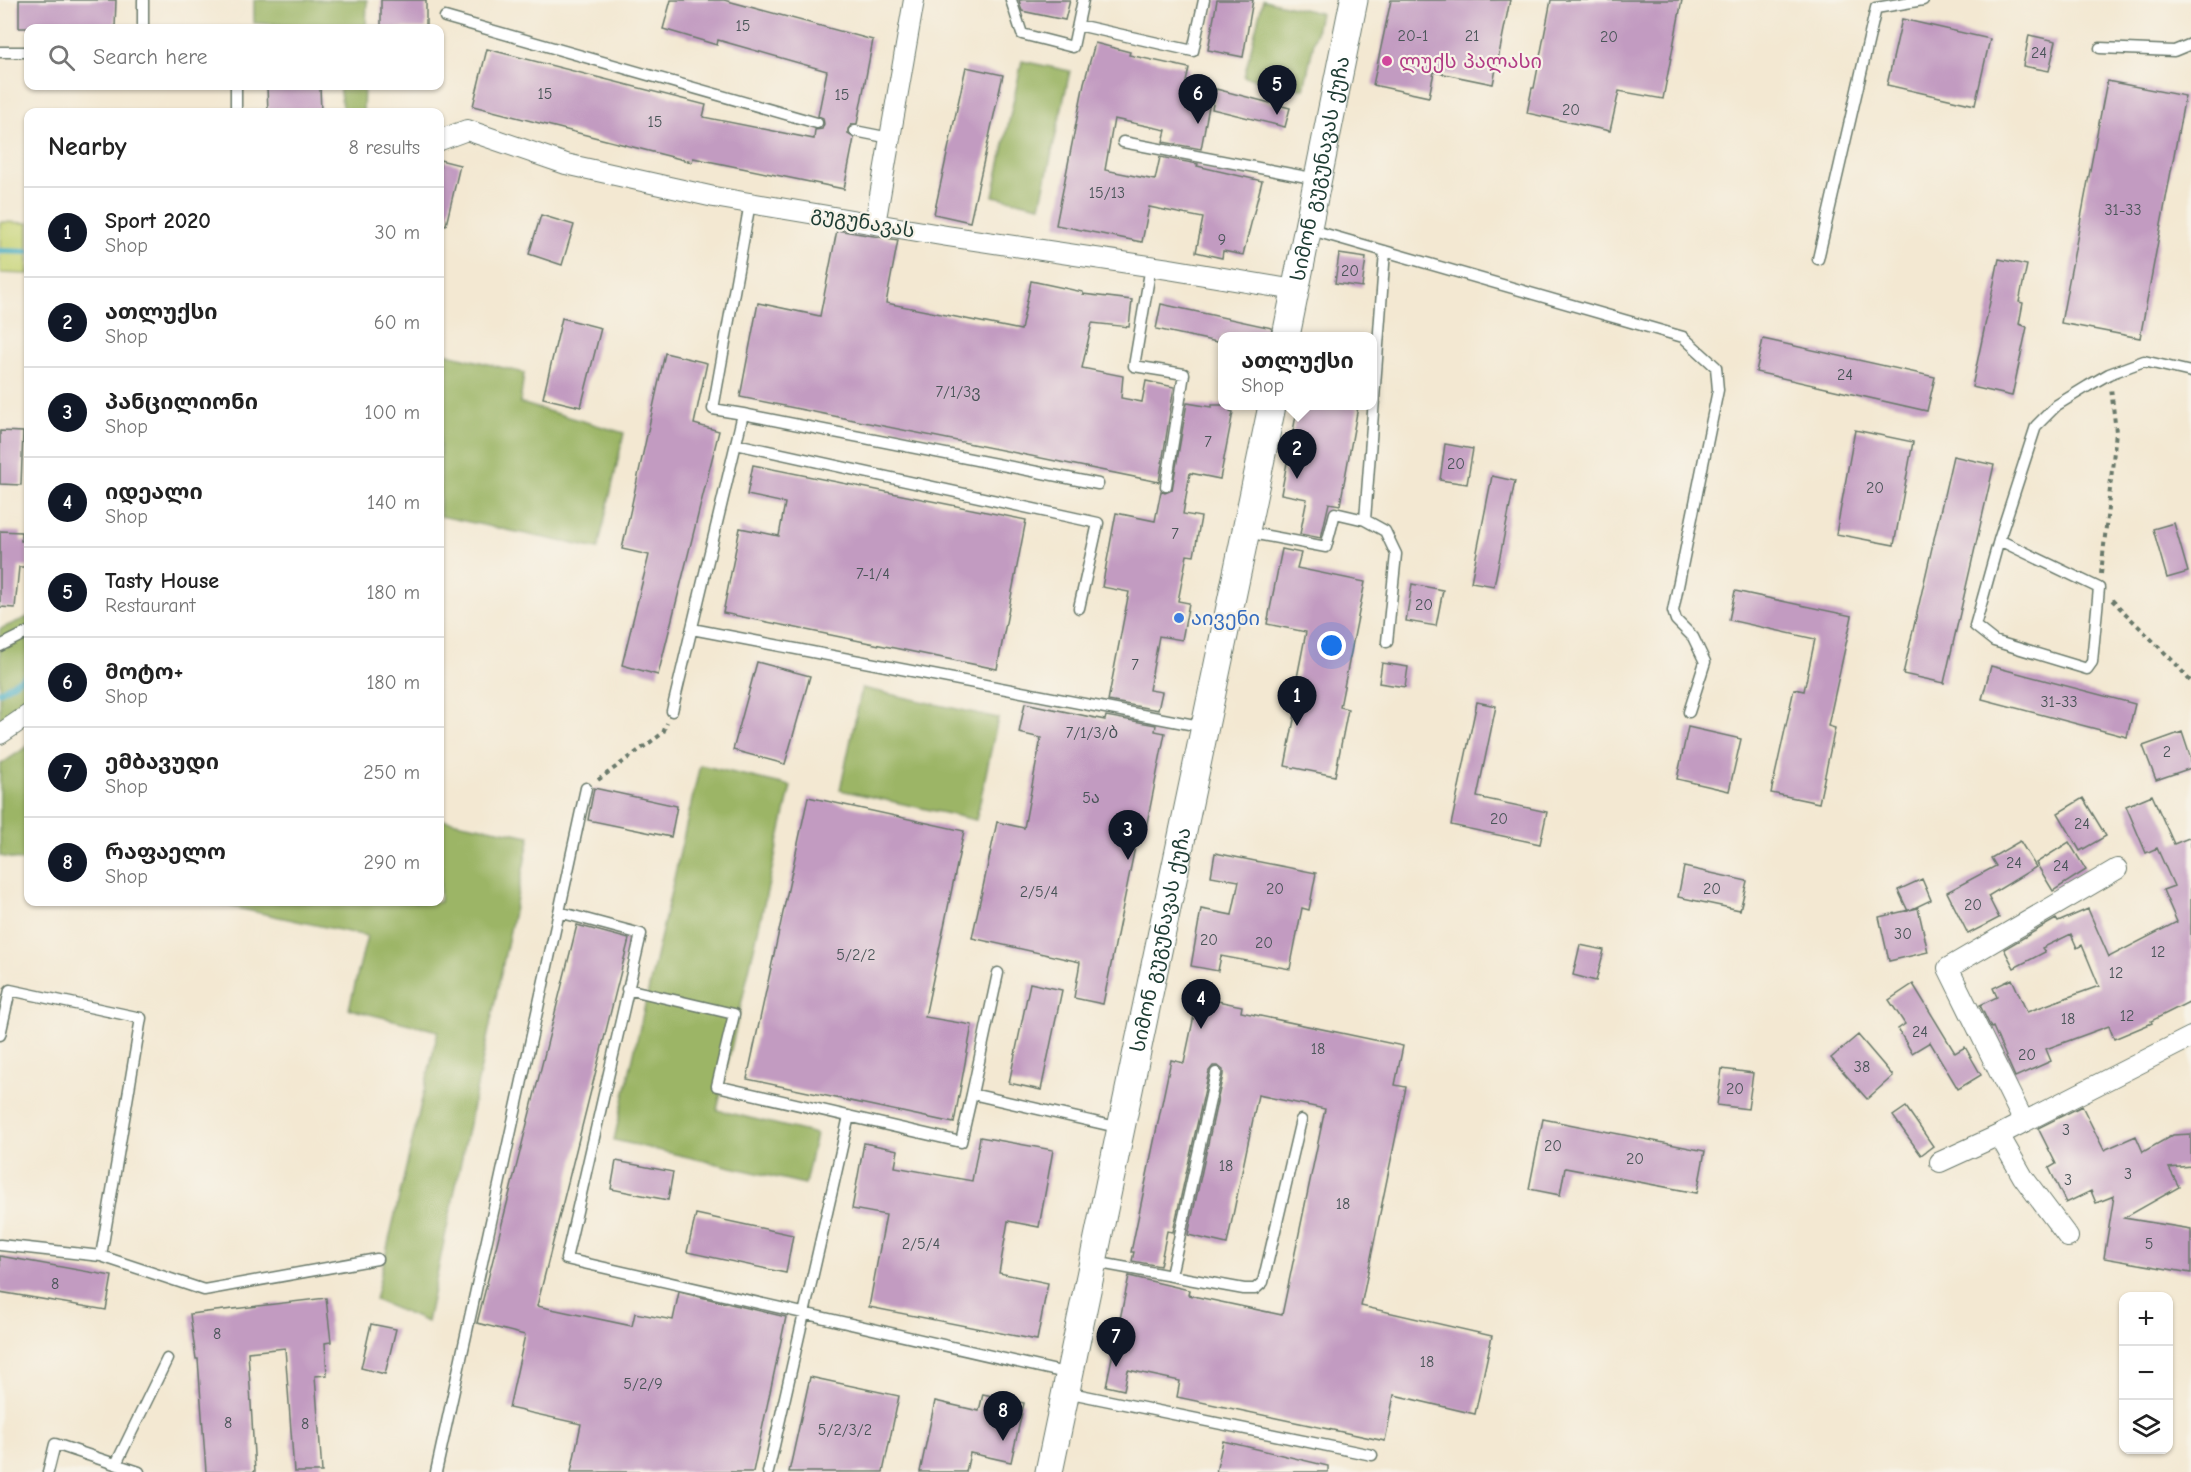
<!DOCTYPE html>
<meta charset="utf-8">
<style>
:root{--surface:#fff;--page:#f2f2f2;--text:#222;--muted:#767676;--line:#e0e0e0;--accent:#111827}
body{margin:0;font-family:"Comic Neue","Noto Sans Georgian",sans-serif;background:var(--page);color:var(--text)}
.controls{position:absolute;right:18px;bottom:18px;display:grid;overflow:hidden;border-radius:12px;box-shadow:0 2px 4px #0004}
.controls button{width:54px;height:54px;display:grid;place-items:center;padding:0;border:0;border-bottom:2px solid var(--line);background:var(--surface);color:var(--text);font:30px sans-serif}
.you{position:absolute;left:1332px;top:646px;width:21px;height:21px;margin:-15px;border:4px solid #fff;border-radius:50%;background:#1a73e8;box-shadow:0 0 0 9px #1a73e833}
.badge{display:grid;place-items:center;width:39px;height:39px;border-radius:50%;background:var(--accent);color:#fff;font-size:20px;font-weight:700}
.pin{position:absolute;translate:-50% -50px;filter:drop-shadow(0 2px 3px #0008)}
.pin::after{content:'';position:absolute;top:32px;width:21px;height:18px;background:inherit;clip-path:polygon(0 0,100% 0,50% 100%)}
.popup{position:absolute;left:1218px;top:332px;width:159px;height:78px;box-sizing:border-box;display:grid;place-content:center;border-radius:12px;background:var(--surface);filter:drop-shadow(0 2px 4px #0005);font-size:20px;white-space:nowrap;color:var(--muted)}
.popup b{font-size:22px;color:var(--text)}
.popup::after{content:'';position:absolute;left:50%;top:100%;margin-left:-12px;border:12px solid transparent;border-top-color:var(--surface)}
.list{margin:0;padding:0;list-style:none}
h2{display:flex;justify-content:space-between;align-items:center;height:78px;margin:0;padding:0 24px;font-size:26px}
h2 small{font-size:20px;font-weight:400;color:var(--muted)}
.list li{display:grid;grid-template-columns:39px 1fr auto;gap:18px;align-items:center;box-sizing:border-box;height:90px;padding:0 24px;border-top:2px solid var(--line)}
.list b{display:block;font-size:22px;white-space:nowrap}
.list p{margin:0;font-size:20px;white-space:nowrap;color:var(--muted)}
.list em{font-size:20px;font-style:normal;color:var(--muted)}
.icon{flex:none;width:33px;height:33px;fill:none;stroke:currentColor;stroke-width:2;stroke-linecap:round;stroke-linejoin:round}
.map{position:relative;flex:none;width:2191px;height:1472px;overflow:hidden}
.search{position:absolute;background:var(--surface);box-shadow:0 2px 4px #0004;left:24px;top:24px;width:420px;height:66px;display:flex;align-items:center;gap:15px;box-sizing:border-box;padding:0 21px;border-radius:12px;color:var(--muted);font-size:22px}
.panel{position:absolute;background:var(--surface);box-shadow:0 2px 4px #0004;left:24px;top:108px;width:420px;height:798px;border-radius:12px}
.map>svg:first-child{display:block}
.green{fill:#c6d375;stroke:#728854;stroke-width:1.5}
.forest{fill:#9cb566;stroke:#5e794d;stroke-width:1.5}
.lines{fill:none;stroke-linecap:round;stroke-linejoin:round}
.stream{stroke:#41aac1;stroke-width:6}
.building{fill:#c29bc1}
.lane-casing{stroke:#69796b;stroke-width:13}
.street-casing{stroke:#69796b;stroke-width:22}
.secondary-casing{stroke:#69796b;stroke-width:29}
.path{stroke:#69796b;stroke-width:4;stroke-dasharray:4.5 4.5;stroke-linecap:butt}
.lane{stroke:#fff;stroke-width:10}
.street{stroke:#fff;stroke-width:20}
.secondary{stroke:#fff;stroke-width:27}
.hotel-dot{fill:#d1479c;stroke:#f7f3e8;stroke-width:2}
.shop-dot{fill:#3f7fe0;stroke:#f7f3e8;stroke-width:2}
.labels{text-anchor:middle;dominant-baseline:central;stroke-width:4.5;stroke-linejoin:round;paint-order:stroke}
.number-label{font-size:16px;fill:#485457}
.hotel-label{font-size:20px;fill:#b23c85;stroke:#f7f3e8;text-anchor:start}
.street-label{font-size:20px;fill:#1f3d34;stroke:#f7f3e8}
.shop-label{font-size:20px;fill:#366cbe;stroke:#f7f3e8;text-anchor:start}
</style>
<div class="map">
<svg width="2191" height="1472" viewBox="0 0 2191 1472">
<rect width="100%" height="100%" fill="#f7f3e8"/>
<filter id="ink" filterUnits="userSpaceOnUse"><feTurbulence type="fractalNoise" baseFrequency=".0167" numOctaves="2"/><feDisplacementMap in="SourceGraphic" scale="12" xChannelSelector="R" yChannelSelector="G"/><feConvolveMatrix kernelMatrix="1 2 1 2 8 2 1 2 1" color-interpolation-filters="sRGB"/></filter>
<filter id="wash" filterUnits="userSpaceOnUse"><feTurbulence type="fractalNoise" baseFrequency=".008" numOctaves="4" result="noise"/><feDisplacementMap in="SourceGraphic" scale="24" xChannelSelector="R" yChannelSelector="G"/><feGaussianBlur stdDeviation="1.35" result="paint"/><feColorMatrix in="noise" values="0 0 0 0 0 0 0 0 0 0 0 0 0 0 0 0 0 1.4 0 .05"/><feComposite in="paint" operator="in"/></filter>
<g filter="url(#wash)">
<rect width="100%" height="100%" fill="#f3e8d2"/>
<!-- green -->
<path class="green" d="M0 222 28 223V274L0 273Z"/>
<!-- forest -->
<path class="forest" d="M254 0H367L366 28H331L254 23Z
M1263 0 1320 13 1304 89 1244 77Z
M1022 61 1070 71 1040 206 993 196Z
M339 86H364L363 112H343Z
M440 352 524 373 520 403 624 433 598 549 440 516Z
M28 617V705L0 724V629Z
M862 688 998 718 976 820 840 790Z
M28 746V862L0 856V765Z
M700 765 791 786 717 1110 816 1134 805 1184 614 1140Z
M440 819 530 836 427 1322 375 1300 438 1031 349 1009 367 936 209 902H440Z"/>
<g class="lines">
<!-- stream -->
<path class="stream" d="M0 251 28 252
M0 692 28 674"/>
</g>
<g id="blocks">
<!-- building -->
<path class="building" d="M19 0H116L115 28H19Z
M381 0H426V28H381Z
M671 0H724L873 40 857 124H852L848 129V134L854 138 844 189 693 158 692 162 473 106 487 49 706 105 703 117 814 139 815 130 822 129 824 124 823 118 818 116 827 71 718 40 717 45 663 29Z
M1019 0H1070L1065 20 1022 11Z
M1217 0H1253L1243 57 1208 50Z
M1391 0H1510L1493 84 1434 72 1429 97 1373 85Z
M1551 0H1682L1663 99 1619 91 1610 131 1527 113 1532 88H1534Z
M1902 19 1990 39 1975 105 1887 85Z
M2029 35 2056 41 2049 71 2023 66Z
M1095 43 1130 52 1129 55 1189 68 1182 101 1209 106 1201 149 1163 142 1166 130 1114 119 1105 170 1155 180 1160 157 1198 164 1197 166 1262 181 1243 255 1223 251 1222 258 1196 252 1203 218 1149 207 1142 242 1056 225 1084 83Z
M966 67 1003 75 970 222 934 214Z
M2107 81 2185 96 2140 338 2061 323Z
M267 86H320L321 112H268Z
M1216 89 1290 108 1285 127 1212 109Z
M440 160 460 165 446 225 440 224Z
M541 215 574 225 562 265 529 254Z
M837 230 898 240 886 303 1021 330 1031 281 1083 292V294L1132 300 1129 327 1092 323 1082 368 1123 376 1121 398 1142 402 1146 381 1174 387 1159 482 740 397 758 303 820 316Z
M1339 254 1366 258 1362 287 1335 283Z
M1999 259 2027 265 2019 302 2023 303 2019 324 2027 327 2012 396 1972 387Z
M1161 304 1272 328 1271 336H1222V343L1156 329Z
M562 318 601 328 581 407 543 398Z
M1763 339 1935 377 1927 411 1756 372Z
M665 353 707 363 694 424 719 431 658 675 622 665 649 555 622 549Z
M1187 403 1212 407V405H1231L1230 411 1233 412 1220 479 1190 473 1183 514 1201 517 1194 556 1187 555 1178 601 1189 603 1182 640 1159 636 1149 690 1162 692 1158 710 1108 701 1129 592 1102 587 1116 513 1155 521 1161 491 1165 493 1172 490Z
M1298 405 1358 407 1340 505 1329 503 1321 538 1300 534 1307 499 1281 494Z
M1855 430 1913 442 1894 545 1836 534Z
M0 431 23 432 21 485 0 484Z
M1445 444 1473 449 1467 484 1440 480Z
M1953 456 1994 465 1944 683 1903 674Z
M753 465 1026 520 997 669 723 613 740 528 779 536 785 503 747 495Z
M1492 476 1515 481 1494 586 1471 582Z
M2174 523 2188 572 2167 578 2153 529Z
M0 531 21 532V541H28V567H19L15 608 0 607Z
M1282 549 1301 553 1297 568 1365 582 1340 707 1348 709 1335 776 1285 766 1298 699 1293 698 1306 632 1267 624Z
M1412 584 1443 590 1436 626 1406 621Z
M1735 591 1852 616 1828 726 1835 728 1819 803 1771 793 1794 689 1804 691 1815 639 1729 620Z
M757 662 810 676 785 764 733 750Z
M1382 663 1408 667 1405 687 1379 683Z
M1991 666 2135 704 2127 737 1982 699Z
M1477 702 1496 706 1477 797 1547 812 1540 844 1451 825Z
M1025 703 1105 720 1106 716 1156 725 1155 731 1165 733 1145 833 1138 832 1103 1004 1074 998 1080 962 972 938 997 822 1024 828 1041 738 1019 733Z
M1688 727 1741 739 1729 791 1677 779Z
M2182 732 2191 759V768L2156 780 2143 746Z
M594 788 677 806 671 837 588 820Z
M2152 795 2174 844 2191 837V1001L2151 1021 2152 1023 2114 1039 2109 1026 2046 1049 2051 1061 2015 1077 1993 1027 1991 1028 1980 1005 1997 997 1993 988 2012 979 2027 1012 2099 986 2082 945 2077 948 2071 934 2042 948 2045 952 2014 968 2004 949 2056 919 2058 922 2088 909 2109 957 2177 922 2163 890 2174 886 2157 848 2146 853 2126 806Z
M808 797 964 831 925 1017 972 1025 954 1123 747 1079Z
M2083 798 2106 836 2080 851 2058 813Z
M2020 841 2036 867 1988 896 1999 918 1968 934 1947 892 1996 866 1991 858Z
M2069 842 2086 870 2053 891 2036 863Z
M1215 853 1316 873 1309 910 1302 908 1290 969 1221 956 1218 971 1191 966 1201 909 1232 915 1239 881 1211 876Z
M1684 867 1747 881 1740 910 1678 897Z
M1922 879 1931 900 1908 911 1898 890Z
M1918 908 1928 952 1889 961 1879 917Z
M577 925 629 939 537 1306 632 1326 635 1313 673 1320 679 1292 786 1317 753 1472H571L581 1424 509 1408 525 1335 477 1323Z
M1580 945 1604 950 1596 981 1573 975Z
M1030 983 1062 990 1041 1090 1009 1083Z
M1913 984 1955 1053 1965 1047 1981 1075 1958 1089 1930 1042 1912 1053 1898 1029 1905 1024 1889 1000Z
M1198 997 1242 1006 1241 1012 1403 1046 1395 1085 1406 1087 1361 1306 1492 1336 1475 1414 1394 1395 1385 1441 1177 1397 1180 1381 1128 1370 1124 1390 1106 1386 1129 1276 1189 1290 1188 1295 1282 1315 1325 1109 1258 1095 1227 1244 1188 1235 1223 1075V1070L1218 1066H1213L1209 1071 1173 1232 1167 1231 1160 1266 1132 1261 1134 1252H1131L1171 1060 1184 1063Z
M1858 1035 1893 1076 1867 1099 1831 1058Z
M1722 1069 1753 1073 1748 1109 1717 1105Z
M2082 1106 2104 1150 2136 1136 2143 1152 2173 1135 2191 1134V1166L2169 1168 2179 1187 2124 1218 2191 1229V1273L2104 1258 2114 1196 2096 1203 2091 1191 2066 1203 2049 1168 2056 1164 2038 1128Z
M1906 1107 1933 1146 1921 1155 1893 1116Z
M1543 1119 1705 1151 1697 1193 1565 1168 1560 1195 1529 1189Z
M980 1137 1053 1150 1039 1227 1008 1221 999 1273 1048 1283 1037 1340 869 1307 886 1215 852 1209 864 1143 898 1150 895 1167 972 1181Z
M616 1161 673 1172 668 1200 611 1189Z
M696 1214 793 1235 786 1273 687 1252Z
M0 1256 112 1276 106 1310 0 1292Z
M326 1298 331 1342 325 1343 327 1375 315 1376 322 1472H294L285 1348 248 1352 255 1472H206L198 1359H196L190 1314Z
M371 1324 396 1329 385 1374 361 1368Z
M810 1377 899 1396 883 1472H789Z
M983 1394 1024 1403 1011 1462 970 1453 966 1472H920L935 1401 979 1411Z
M1223 1441 1328 1466V1472H1216Z"/>
</g>
</g>
<g filter="url(#ink)">
<use href="#blocks" fill-opacity="0" stroke="#69796b" stroke-width="1.5"/>
<g class="lines">
<!-- lane casing -->
<g class="lane-casing">
<path id="lane" d="M1011 0 1022 34 1073 47 1083 0
M445 17 817 123
M1078 25 1193 51 1204 0
M143 28V0
M2100 48 2174 51 2191 44
M0 52H28
M236 112V86
M855 131 890 138
M1123 142 1317 179
M1308 229 1683 337 1716 367 1718 390 1673 611 1676 620 1693 637 1705 662 1689 712
M1818 259 1876 8 1923 0
M1151 266 1134 366 1184 374 1166 486
M743 414 1098 484
M736 444 1098 523 1079 608
M1365 520 1385 251
M1246 532 1326 547 1335 513 1365 520 1385 531 1396 554 1387 642
M1999 540 2099 588 2092 662 2087 669 1994 641 1975 626 1999 540 2036 426 2057 405 2088 386 2109 374 2144 361 2191 372
M692 629 1205 727
M0 646 28 632
M672 711 743 414 713 409 750 203
M559 912 586 788
M627 989 734 1014 717 1086 961 1142 972 1094 1121 1128
M0 1035 10 990 141 1018 101 1256
M972 1094 998 973
M0 1245 101 1256 204 1290 377 1259
M1094 1262 1244 1289H1255L1263 1282 1301 1120
M1171 1275 1216 1073
M1066 1392 1372 1455
M116 1464 167 1359
M48 1472 55 1444 139 1472
M436 1472 559 912 641 934 566 1259 1070 1374
M768 1472 849 1116"/>
</g>
<!-- street casing -->
<g class="street-casing">
<path id="street" d="M440 140 467 130 566 164 714 197 947 236 1169 269 1295 290
M875 224 914 0
M0 734 28 715
M2117 869 1948 968 2024 1122 2191 1037
M2024 1122 1999 1135 2023 1177 2068 1237
M1940 1162 1999 1135"/>
</g>
<!-- secondary casing -->
<g class="secondary-casing">
<g id="secondary">
<path id="s1" d="M1286 336 1354 0"/>
<path id="s2" d="M1049 1472 1272 406"/>
</g>
</g>
<!-- path -->
<path class="path" d="M2101 574 2116 432 2111 388
M2112 600 2176 664 2191 682
M598 780 663 733 667 723"/>
<!-- lane -->
<use href="#lane" class="lane"/>
<!-- street -->
<use href="#street" class="street"/>
<!-- secondary -->
<use href="#secondary" class="secondary"/>
</g>
</g>
<!-- markers -->
<circle class="hotel-dot" cx="1387" cy="61" r="6"/>
<circle class="shop-dot" cx="1179" cy="618" r="6"/>
<g class="labels">
<!-- number labels -->
<g class="number-label">
<text x="743" y="26">15</text>
<text x="1413" y="36">20-1</text>
<text x="1472" y="36">21</text>
<text x="1609" y="37">20</text>
<text x="2039" y="53">24</text>
<text x="545" y="94">15</text>
<text x="842" y="95">15</text>
<text x="1571" y="110">20</text>
<text x="655" y="122">15</text>
<text x="1107" y="193">15/13</text>
<text x="2123" y="210">31-33</text>
<text x="1222" y="240">9</text>
<text x="1350" y="271">20</text>
<text x="1845" y="375">24</text>
<text x="958" y="392">7/1/3ვ</text>
<text x="1208" y="442">7</text>
<text x="1456" y="464">20</text>
<text x="1875" y="488">20</text>
<text x="1175" y="534">7</text>
<text x="873" y="574">7-1/4</text>
<text x="1424" y="605">20</text>
<text x="1135" y="665">7</text>
<text x="2059" y="702">31-33</text>
<text x="1092" y="733">7/1/3/ბ</text>
<text x="2167" y="752">2</text>
<text x="1091" y="798">5ა</text>
<text x="1499" y="819">20</text>
<text x="2082" y="824">24</text>
<text x="2014" y="863">24</text>
<text x="2061" y="866">24</text>
<text x="1275" y="889">20</text>
<text x="1712" y="889">20</text>
<text x="1039" y="892">2/5/4</text>
<text x="1973" y="905">20</text>
<text x="1903" y="934">30</text>
<text x="1209" y="940">20</text>
<text x="1264" y="943">20</text>
<text x="2158" y="952">12</text>
<text x="856" y="955">5/2/2</text>
<text x="2116" y="973">12</text>
<text x="2127" y="1016">12</text>
<text x="2068" y="1019">18</text>
<text x="1920" y="1032">24</text>
<text x="1318" y="1049">18</text>
<text x="2027" y="1055">20</text>
<text x="1862" y="1067">38</text>
<text x="1735" y="1089">20</text>
<text x="2066" y="1130">3</text>
<text x="1553" y="1146">20</text>
<text x="1635" y="1159">20</text>
<text x="1226" y="1166">18</text>
<text x="2128" y="1174">3</text>
<text x="2068" y="1180">3</text>
<text x="1343" y="1204">18</text>
<text x="921" y="1244">2/5/4</text>
<text x="2149" y="1244">5</text>
<text x="55" y="1284">8</text>
<text x="217" y="1334">8</text>
<text x="1427" y="1362">18</text>
<text x="643" y="1384">5/2/9</text>
<text x="228" y="1423">8</text>
<text x="305" y="1424">8</text>
<text x="845" y="1430">5/2/3/2</text>
</g>
<!-- hotel labels -->
<g class="hotel-label">
<text x="1399" y="61">ლუქს პალასი</text>
</g>
<!-- street labels -->
<g class="street-label">
<text stroke="none"><textPath href="#s1" startOffset="171">სიმონ გუგუნავას ქუჩა</textPath></text>
<text transform="translate(863 222) rotate(10)">გუგუნავას</text>
<text stroke="none"><textPath href="#s2" startOffset="544">სიმონ გუგუნავას ქუჩა</textPath></text>
</g>
<!-- shop labels -->
<g class="shop-label">
<text x="1191" y="618">აივენი</text>
</g>
</g>
</svg>
<div class="controls">
<button>+</button>
<button>−</button>
<button><svg class="icon" aria-label="layers" viewBox="0 0 24 24"><path d="M12 4l9 5-9 5-9-5zM3 14l9 5 9-5"/></svg></button>
</div>
<div class="you"></div>
<div class="pin badge" style="left:1297px;top:726px">1</div>
<div class="pin badge" style="left:1297px;top:479px">2</div>
<div class="popup"><b>ათლუქსი</b>Shop</div>
<div class="pin badge" style="left:1128px;top:860px">3</div>
<div class="pin badge" style="left:1201px;top:1029px">4</div>
<div class="pin badge" style="left:1277px;top:115px">5</div>
<div class="pin badge" style="left:1198px;top:124px">6</div>
<div class="pin badge" style="left:1116px;top:1367px">7</div>
<div class="pin badge" style="left:1003px;top:1441px">8</div>
<div class="search"><svg class="icon" aria-label="search" viewBox="0 0 24 24"><circle cx="10" cy="10" r="6"/><path d="M15 15l6 6"/></svg>Search here</div>
<section class="panel">
<h2>Nearby<small>8 results</small></h2>
<ul class="list">
<li><span class="badge">1</span><div><b>Sport 2020</b><p>Shop</p></div><em>30 m</em></li>
<li><span class="badge">2</span><div><b>ათლუქსი</b><p>Shop</p></div><em>60 m</em></li>
<li><span class="badge">3</span><div><b>პანცილიონი</b><p>Shop</p></div><em>100 m</em></li>
<li><span class="badge">4</span><div><b>იდეალი</b><p>Shop</p></div><em>140 m</em></li>
<li><span class="badge">5</span><div><b>Tasty House</b><p>Restaurant</p></div><em>180 m</em></li>
<li><span class="badge">6</span><div><b>მოტო+</b><p>Shop</p></div><em>180 m</em></li>
<li><span class="badge">7</span><div><b>ემბავუდი</b><p>Shop</p></div><em>250 m</em></li>
<li><span class="badge">8</span><div><b>რაფაელო</b><p>Shop</p></div><em>290 m</em></li>
</ul>
</section>
</div>
